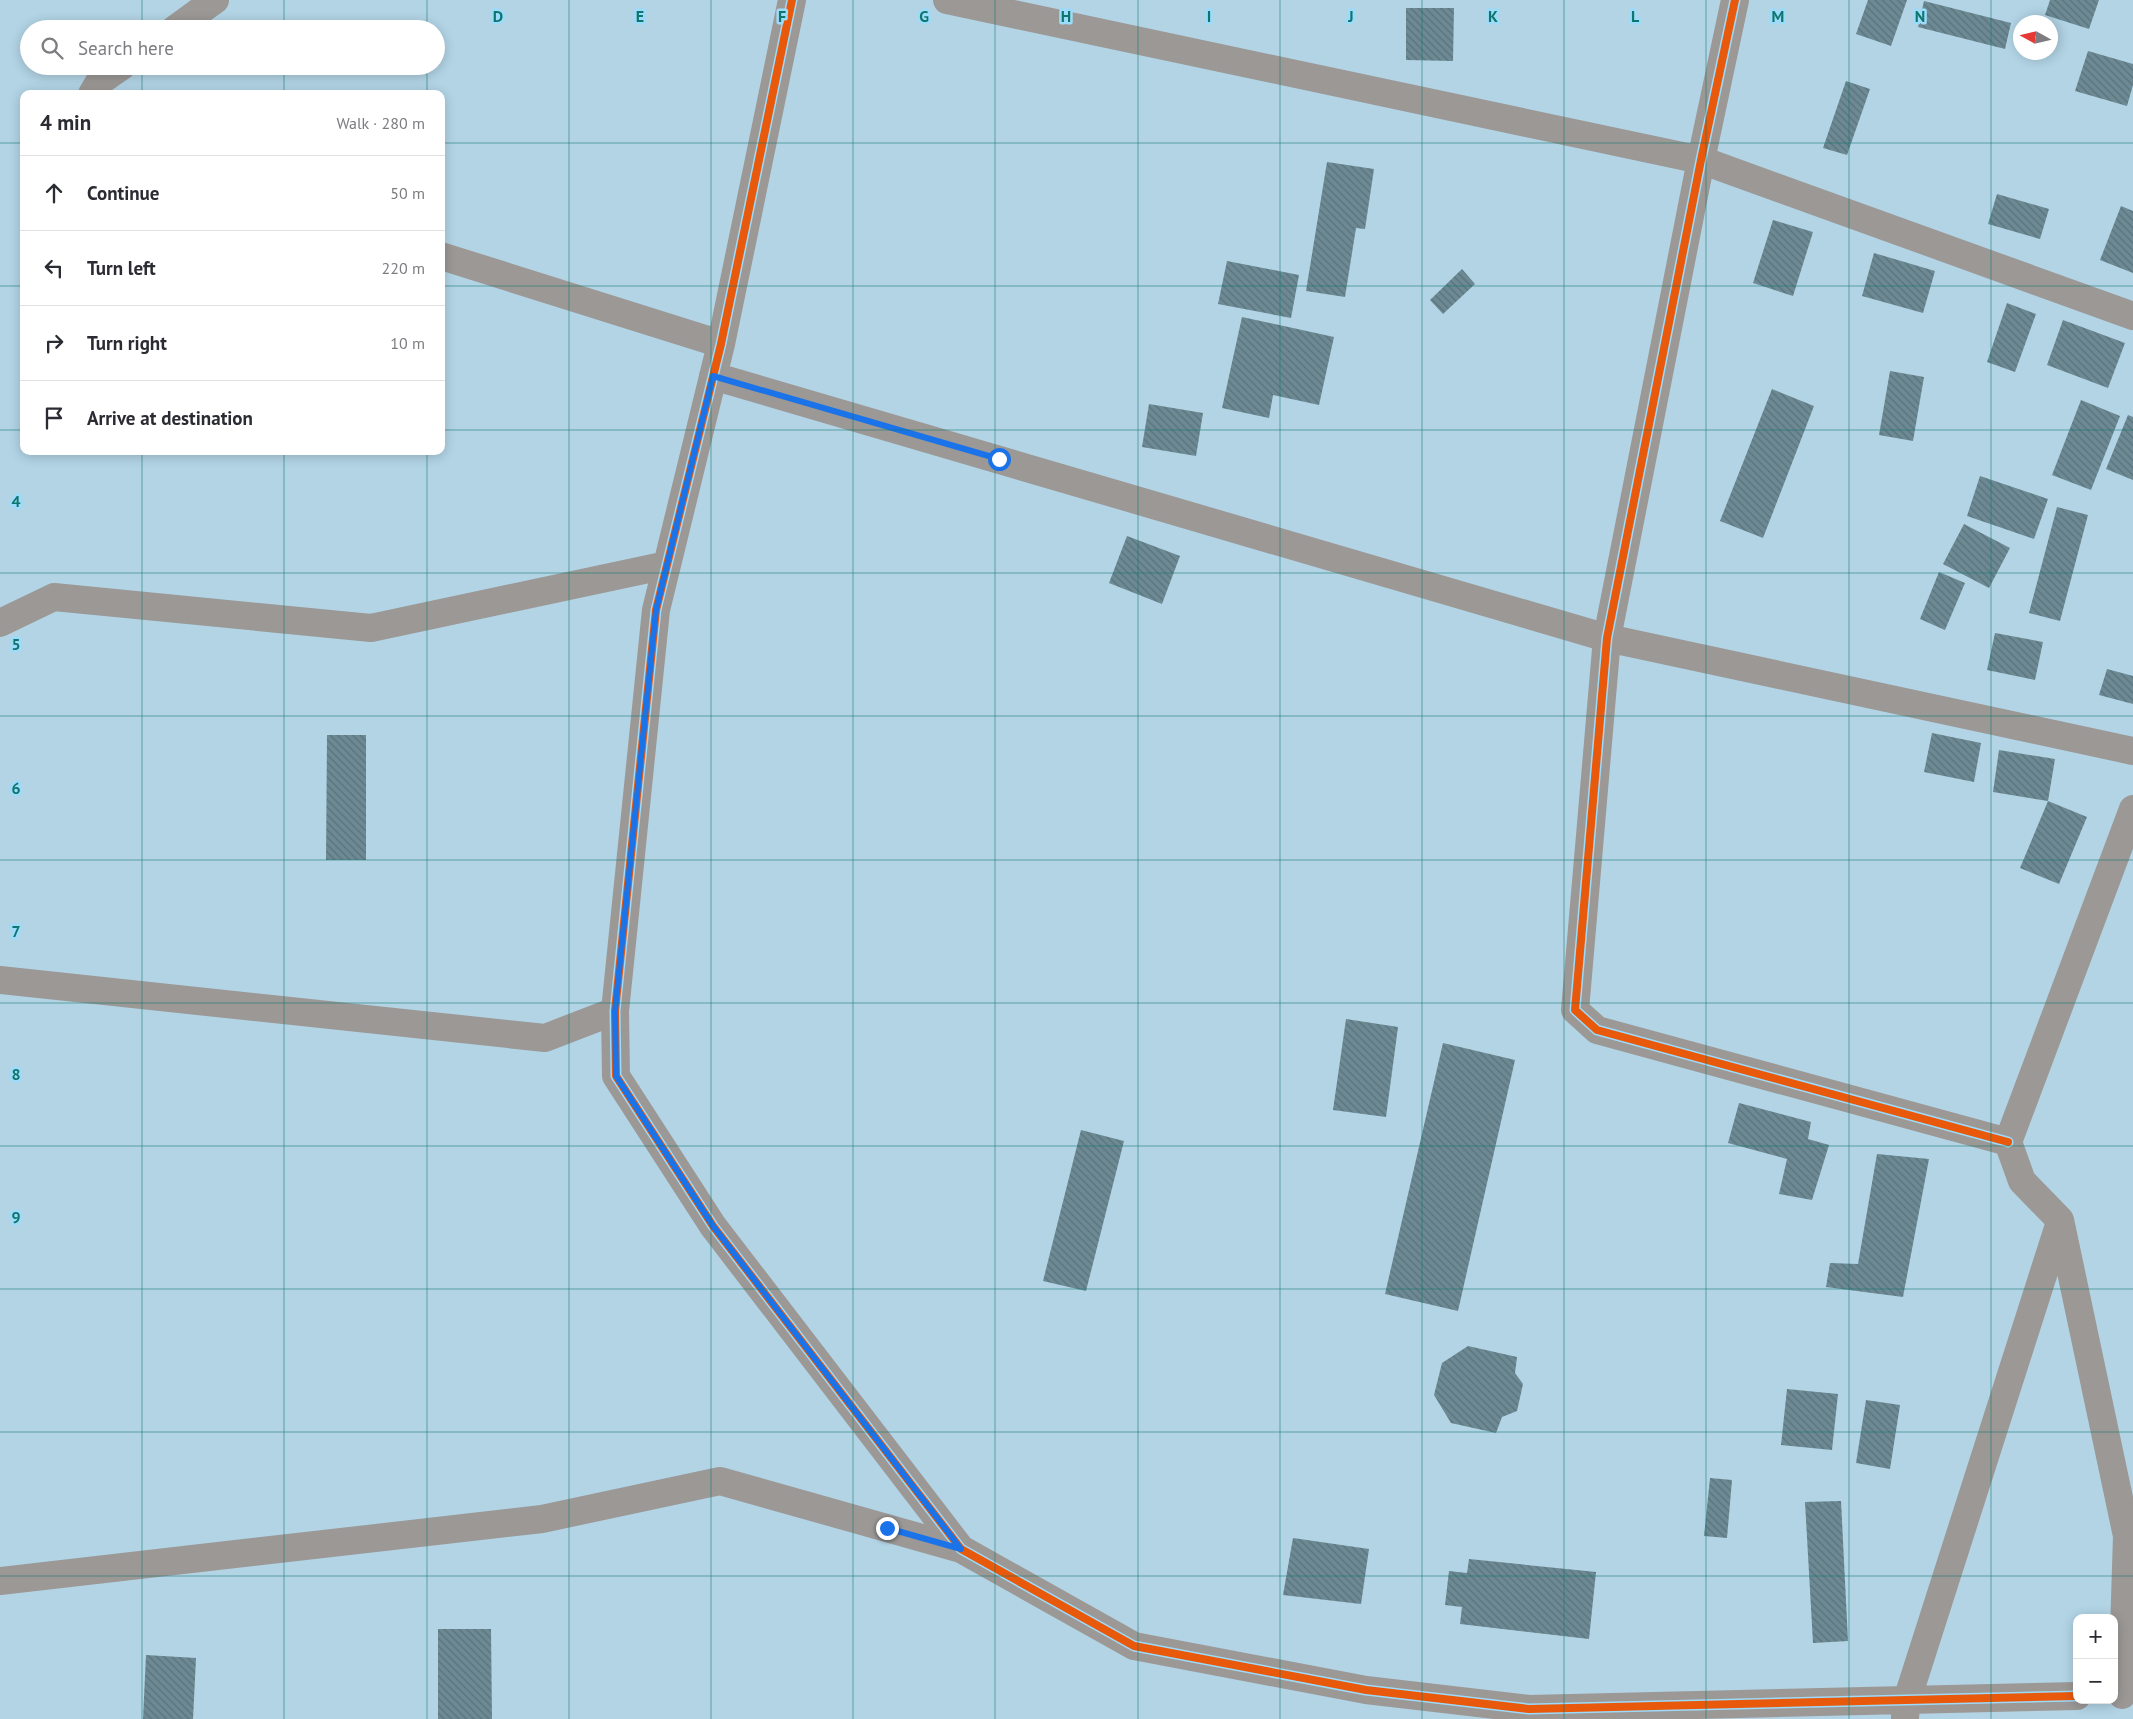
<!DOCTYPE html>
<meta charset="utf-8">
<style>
:root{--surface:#fff;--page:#f7f7f7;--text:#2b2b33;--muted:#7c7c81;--line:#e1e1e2}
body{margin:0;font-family:"PT Sans",sans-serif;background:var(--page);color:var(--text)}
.controls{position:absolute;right:15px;bottom:15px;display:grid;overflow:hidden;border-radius:10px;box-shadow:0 2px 12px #0003}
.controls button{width:45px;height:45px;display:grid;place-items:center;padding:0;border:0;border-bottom:1px solid var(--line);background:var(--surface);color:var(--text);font:25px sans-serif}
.compass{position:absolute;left:2013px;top:15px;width:45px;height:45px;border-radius:50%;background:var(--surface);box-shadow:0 2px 12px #0003;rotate:278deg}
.stop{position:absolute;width:15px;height:15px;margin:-11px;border:4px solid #1a73e8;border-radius:50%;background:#fff}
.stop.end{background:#1a73e8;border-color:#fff;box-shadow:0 1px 5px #0008}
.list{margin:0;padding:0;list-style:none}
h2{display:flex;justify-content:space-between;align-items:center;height:65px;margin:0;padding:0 20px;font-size:21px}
h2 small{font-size:16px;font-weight:400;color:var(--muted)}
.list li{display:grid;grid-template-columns:32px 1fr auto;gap:15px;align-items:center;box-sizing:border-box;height:75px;padding:0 20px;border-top:1px solid var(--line)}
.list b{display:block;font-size:19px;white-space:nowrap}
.list em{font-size:16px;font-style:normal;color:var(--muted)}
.icon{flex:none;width:28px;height:28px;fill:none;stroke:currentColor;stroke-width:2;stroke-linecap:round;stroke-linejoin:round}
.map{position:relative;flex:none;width:2133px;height:1719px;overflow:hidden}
.search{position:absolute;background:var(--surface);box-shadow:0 2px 12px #0003;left:20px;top:20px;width:425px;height:55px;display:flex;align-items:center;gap:12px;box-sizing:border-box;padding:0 18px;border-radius:28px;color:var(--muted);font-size:19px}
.panel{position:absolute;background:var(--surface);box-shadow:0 2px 12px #0003;left:20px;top:90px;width:425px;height:365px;border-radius:10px}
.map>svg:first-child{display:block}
.building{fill:url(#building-back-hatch)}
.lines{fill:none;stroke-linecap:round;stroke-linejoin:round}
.minor{stroke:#9b9896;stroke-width:28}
.cycleway-casing{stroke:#9ddbfa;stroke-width:11}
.cycleway{stroke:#e8590c;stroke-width:8}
.route{stroke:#1a73e8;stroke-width:6}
.grid{fill:none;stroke:#0f766e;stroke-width:1;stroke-opacity:0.55}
.grid-label{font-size:16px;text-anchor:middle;font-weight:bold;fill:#0f766e;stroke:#9ddbfa;stroke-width:5;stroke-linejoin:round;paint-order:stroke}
</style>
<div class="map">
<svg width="2133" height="1719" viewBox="0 0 2133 1719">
<defs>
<pattern id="building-back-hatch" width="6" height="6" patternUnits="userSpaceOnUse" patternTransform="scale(1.25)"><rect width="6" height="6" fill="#6d8a94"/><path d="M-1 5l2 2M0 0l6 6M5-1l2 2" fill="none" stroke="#59727b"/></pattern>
</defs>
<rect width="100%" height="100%" fill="#b2d4e5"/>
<!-- building -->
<path class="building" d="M1868 0H1907L1891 46 1856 34Z
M2050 0H2099L2089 29 2045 15Z
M1924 1 2011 23 2005 49 1918 27Z
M1406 8H1454L1453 61 1406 60Z
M2088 51 2133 64V85L2127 106 2075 91Z
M1846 81 1870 89 1847 155 1823 148Z
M1327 162 1374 169 1365 229 1356 228 1345 297 1306 291Z
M1997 194 2049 209 2040 239 1988 224Z
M2121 206 2133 211V273L2100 260Z
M1773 220 1813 232 1793 296 1753 283Z
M1874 253 1935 271 1923 313 1862 296Z
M1227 261 1299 275 1291 318 1218 304Z
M1462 269 1475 284 1443 314 1430 300Z
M2007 303 2036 314 2015 372 1987 362Z
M1242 317 1334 337 1319 405 1273 395 1269 418 1222 408Z
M2063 320 2125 343 2108 388 2047 365Z
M1890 371 1924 377 1913 441 1879 435Z
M1772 389 1814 406 1763 538 1720 521Z
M2081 400 2120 416 2091 490 2052 475Z
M1149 404 1203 413 1196 456 1142 447Z
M2128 415 2133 417V480L2106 469Z
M1980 476 2048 499 2034 539 1967 516Z
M2057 507 2088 515 2060 621 2029 613Z
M1964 524 2010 548 1989 588 1943 564Z
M1127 536 1180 556 1162 604 1109 583Z
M1939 572 1965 583 1945 630 1920 619Z
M1995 633 2043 642 2035 680 1987 670Z
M2107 669 2133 676V704L2099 695Z
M1932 733 1981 743 1974 782 1924 772Z
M327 735H366V860H326Z
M1999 750 2055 759 2048 801 2087 817 2059 884 2020 868 2048 801 1993 792Z
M1346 1019 1398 1027 1386 1117 1333 1110Z
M1443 1043 1515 1060 1458 1311 1385 1294Z
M1739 1103 1811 1122 1808 1139 1829 1145 1812 1200 1779 1194 1787 1159 1728 1143Z
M1081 1130 1124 1141 1086 1291 1043 1281Z
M1877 1154 1929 1159 1903 1297 1826 1287 1830 1263 1858 1264Z
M1468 1346 1517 1357 1515 1373 1523 1384 1517 1411 1502 1417 1496 1433 1451 1423 1434 1395 1442 1363Z
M1787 1389 1838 1394 1832 1450 1781 1445Z
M1866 1400 1900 1405 1890 1469 1856 1463Z
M1710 1478 1732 1480 1727 1538 1704 1536Z
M1841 1501 1848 1641 1813 1643 1805 1502Z
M1293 1538 1369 1549 1361 1604 1283 1595Z
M1469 1559 1596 1572 1589 1639 1460 1624 1462 1607 1445 1605 1449 1571 1467 1573Z
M438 1629H491L492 1719H438Z
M146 1655 196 1658 193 1719H143Z"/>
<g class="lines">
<!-- minor -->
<path class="minor" d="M792 0 721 344 656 610 615 1011 616 1076 713 1226 961 1549 1134 1646 1366 1690 1529 1709 2077 1696
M947 0 1701 160 2133 316
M1735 0 1701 160 1607 638 1575 1010 1597 1030 2008 1142
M175 29 215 0
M92 94 99 82 122 66
M441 256 721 344
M713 376 1607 638 2133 751
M0 623 54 597 371 628 667 565
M0 980 545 1038 615 1011
M0 1581 542 1519 720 1481 961 1549
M2122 1695 2127 1536 2060 1220 2022 1181 2008 1142 2133 809
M1905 1717 1907 1700 2060 1222"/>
<!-- cycleway casing -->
<g class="cycleway-casing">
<path id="cycleway" d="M792 0 721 344 656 610 615 1011 616 1076 713 1226 961 1549 1134 1646 1366 1690 1529 1709 2077 1696
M1735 0 1701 160 1607 638 1575 1010 1597 1030 2008 1142"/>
</g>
<!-- cycleway -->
<use href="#cycleway" class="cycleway"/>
</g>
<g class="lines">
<!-- route -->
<path class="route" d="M887 1528 961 1549 713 1226 616 1076 615 1011 654 629 656 610 713 376 999 459"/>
</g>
<!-- grid -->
<path class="grid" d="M142 0V29M284 0V29M427 0V29M569 0V1719M711 0V1719M853 0V1719M995 0V1719M1138 0V1719M1280 0V1719M1422 0V1719M1564 0V1719M1706 0V1719M1849 0V1719M1991 0V1719M142 66V94M284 66V94M427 66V94M0 143H24M441 143H2133M0 286H24M441 286H2133M0 430H24M441 430H2133M142 451V1719M284 451V1719M427 451V1719M0 573H2133M0 716H2133M0 860H2133M0 1003H2133M0 1146H2133M0 1289H2133M0 1432H2133M0 1576H2133"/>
<g class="grid-label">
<text x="498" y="22">D</text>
<text x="640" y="22">E</text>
<text x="782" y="22">F</text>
<text x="924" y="22">G</text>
<text x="1066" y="22">H</text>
<text x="1209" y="22">I</text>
<text x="1351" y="22">J</text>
<text x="1493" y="22">K</text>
<text x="1635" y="22">L</text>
<text x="1778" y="22">M</text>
<text x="1920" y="22">N</text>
<text x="16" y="507">4</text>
<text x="16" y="650">5</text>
<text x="16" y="794">6</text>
<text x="16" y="937">7</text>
<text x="16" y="1080">8</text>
<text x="16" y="1223">9</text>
</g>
</svg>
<div class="controls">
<button>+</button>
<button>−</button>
</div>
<svg class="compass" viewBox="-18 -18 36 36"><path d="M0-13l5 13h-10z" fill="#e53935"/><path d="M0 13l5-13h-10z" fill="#7c7c81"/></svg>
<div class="stop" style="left:999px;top:459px"></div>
<div class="stop end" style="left:887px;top:1528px"></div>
<div class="search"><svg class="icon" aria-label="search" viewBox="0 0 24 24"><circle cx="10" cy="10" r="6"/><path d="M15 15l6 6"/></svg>Search here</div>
<section class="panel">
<h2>4 min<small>Walk · 280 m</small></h2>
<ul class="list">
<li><svg class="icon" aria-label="ahead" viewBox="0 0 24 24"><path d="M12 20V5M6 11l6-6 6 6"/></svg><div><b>Continue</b></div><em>50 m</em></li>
<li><svg class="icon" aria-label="left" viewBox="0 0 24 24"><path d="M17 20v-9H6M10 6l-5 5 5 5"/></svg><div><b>Turn left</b></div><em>220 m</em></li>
<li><svg class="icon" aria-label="right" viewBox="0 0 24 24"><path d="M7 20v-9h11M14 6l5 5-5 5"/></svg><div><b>Turn right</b></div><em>10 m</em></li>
<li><svg class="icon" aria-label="arrive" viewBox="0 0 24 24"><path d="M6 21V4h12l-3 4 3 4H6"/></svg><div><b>Arrive at destination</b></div></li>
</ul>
</section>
</div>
